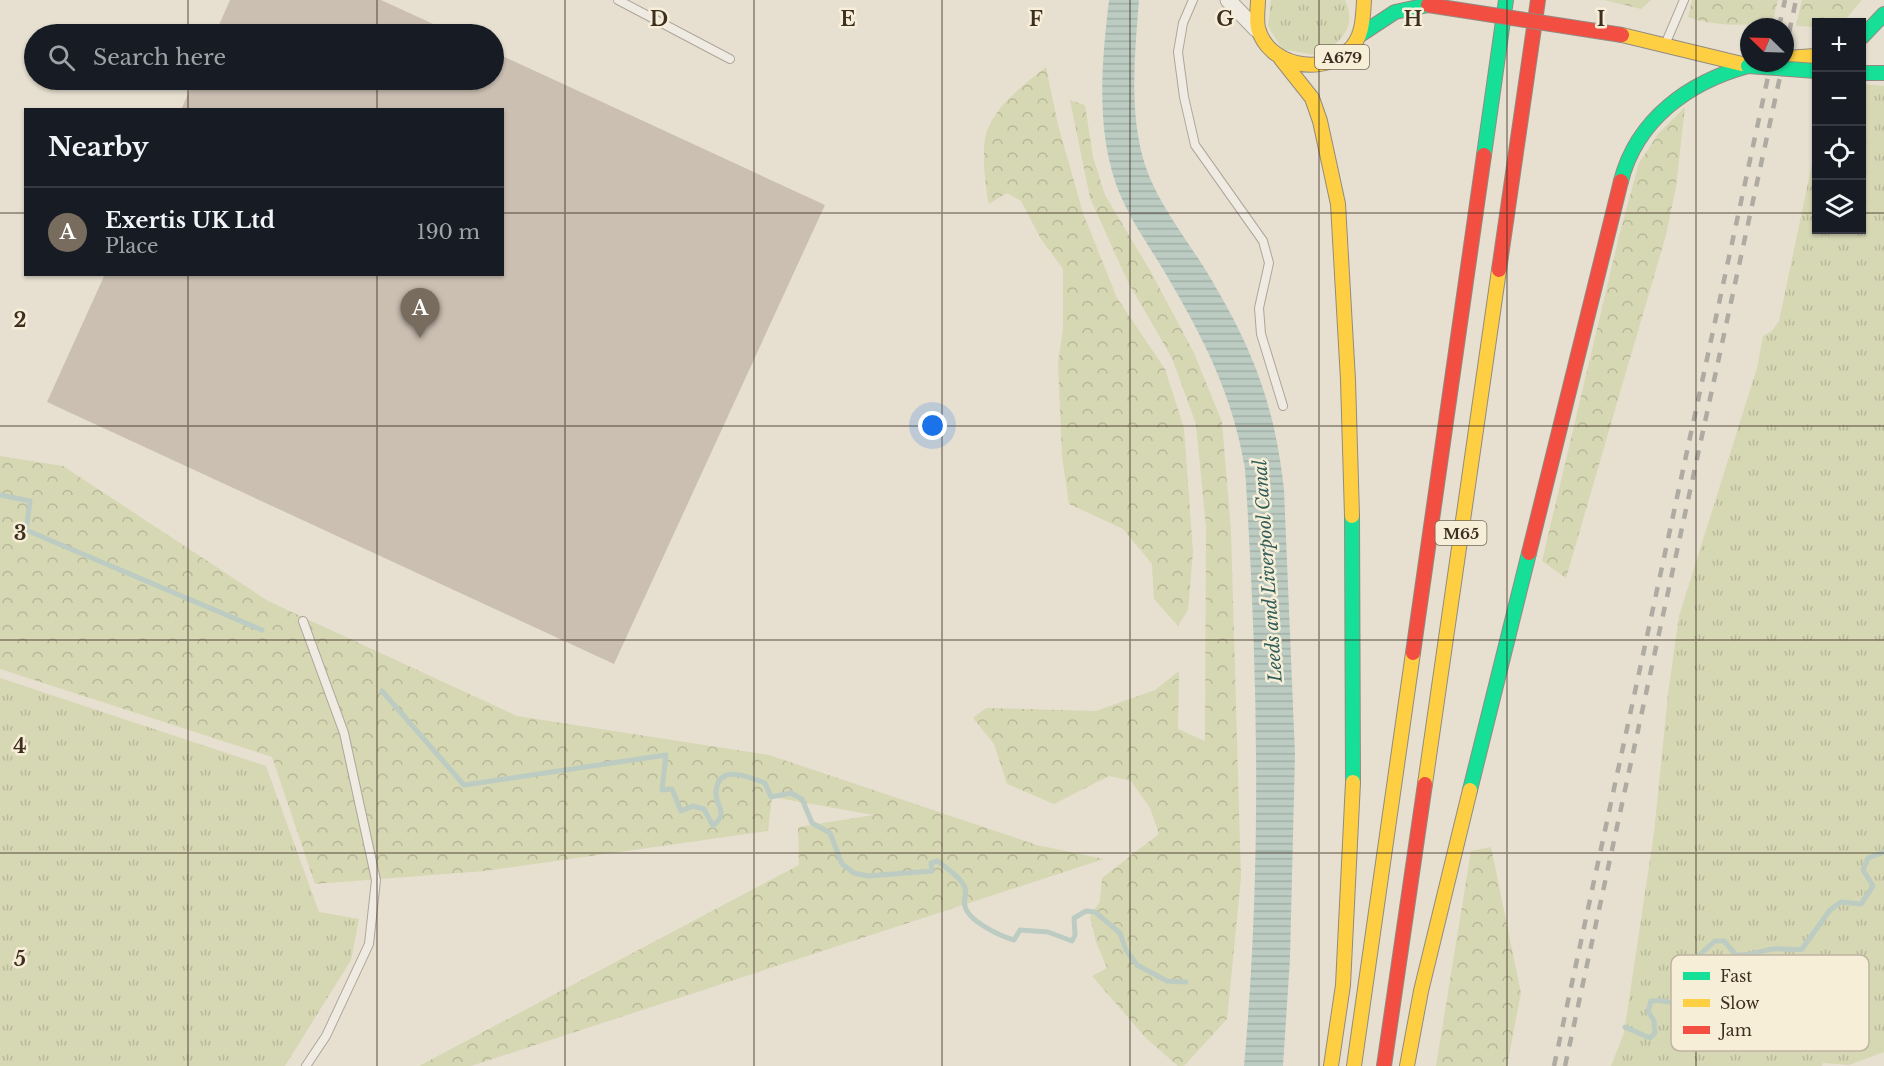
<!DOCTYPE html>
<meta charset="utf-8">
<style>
:root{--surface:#171b24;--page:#242831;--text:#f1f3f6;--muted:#9ea1a6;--line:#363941;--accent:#786c5e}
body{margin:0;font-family:"Libre Baskerville",serif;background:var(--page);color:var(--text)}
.controls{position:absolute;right:18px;top:18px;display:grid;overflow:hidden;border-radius:0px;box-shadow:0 2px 4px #0004}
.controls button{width:54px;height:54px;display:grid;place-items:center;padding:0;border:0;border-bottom:2px solid var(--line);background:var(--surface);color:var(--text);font:30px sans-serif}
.compass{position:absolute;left:1740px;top:18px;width:54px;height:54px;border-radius:50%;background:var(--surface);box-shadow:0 2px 4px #0004;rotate:293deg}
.you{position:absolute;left:933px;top:426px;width:21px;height:21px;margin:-15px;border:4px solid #fff;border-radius:50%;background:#1a73e8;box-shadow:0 0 0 9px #1a73e833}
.badge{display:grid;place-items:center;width:39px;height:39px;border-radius:50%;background:var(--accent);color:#fff;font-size:20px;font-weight:700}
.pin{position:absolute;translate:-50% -50px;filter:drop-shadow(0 2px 3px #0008)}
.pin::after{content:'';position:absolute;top:32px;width:21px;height:18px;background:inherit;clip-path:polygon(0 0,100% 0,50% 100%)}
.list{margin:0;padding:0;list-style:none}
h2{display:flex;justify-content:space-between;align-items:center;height:78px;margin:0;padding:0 24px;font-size:26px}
h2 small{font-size:20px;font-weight:400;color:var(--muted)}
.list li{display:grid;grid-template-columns:39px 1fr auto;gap:18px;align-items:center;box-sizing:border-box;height:90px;padding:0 24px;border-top:2px solid var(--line)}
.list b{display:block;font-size:22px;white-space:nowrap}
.list p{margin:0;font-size:20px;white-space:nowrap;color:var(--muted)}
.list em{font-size:20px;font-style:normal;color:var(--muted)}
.icon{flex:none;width:33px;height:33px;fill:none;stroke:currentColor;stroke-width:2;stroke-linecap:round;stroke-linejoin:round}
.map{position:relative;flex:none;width:1884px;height:1066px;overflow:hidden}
.search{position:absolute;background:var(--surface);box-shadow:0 2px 4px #0004;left:24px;top:24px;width:480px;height:66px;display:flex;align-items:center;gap:15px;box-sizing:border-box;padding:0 21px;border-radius:33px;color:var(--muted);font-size:22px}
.panel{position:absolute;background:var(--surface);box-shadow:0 2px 4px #0004;left:24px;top:108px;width:480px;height:168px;border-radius:0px}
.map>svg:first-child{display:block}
.grass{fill:url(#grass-tufts)}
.forest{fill:url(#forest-crowns)}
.water{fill:url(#water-rules)}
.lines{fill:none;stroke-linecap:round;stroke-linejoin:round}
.stream{stroke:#bcccc2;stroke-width:5}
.building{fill:#cbbfb2}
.lane-casing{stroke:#ada599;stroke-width:10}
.street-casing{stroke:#ada599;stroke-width:17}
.fast-casing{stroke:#928b80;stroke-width:16}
.slow-casing{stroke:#928b80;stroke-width:16}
.jam-casing{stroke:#928b80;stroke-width:16}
.lane{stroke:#efebe3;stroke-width:8}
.street{stroke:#efebe3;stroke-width:15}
.fast{stroke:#16e098;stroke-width:14}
.slow{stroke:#ffcf43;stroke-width:14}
.jam{stroke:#f24e42;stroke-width:14}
.rail{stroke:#afaaa2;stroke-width:4.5;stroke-dasharray:10 10;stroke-linecap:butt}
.fast-bridge-casing{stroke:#928b80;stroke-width:16;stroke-linecap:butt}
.jam-bridge-casing{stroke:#928b80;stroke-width:16;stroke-linecap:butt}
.fast-bridge{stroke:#16e098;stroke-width:14}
.jam-bridge{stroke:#f24e42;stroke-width:14}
.grid{fill:none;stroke:#3d2e20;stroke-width:1.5;stroke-opacity:0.55}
.labels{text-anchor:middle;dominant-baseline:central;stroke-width:5;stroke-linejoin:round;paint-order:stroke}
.shield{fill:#f7eed8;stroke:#756857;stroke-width:1.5}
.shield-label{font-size:15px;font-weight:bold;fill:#3d2e20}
.water-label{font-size:18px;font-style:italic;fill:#2f5d5a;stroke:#f7eed8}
.key{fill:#f7eed8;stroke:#bfb4a1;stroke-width:1.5}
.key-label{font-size:16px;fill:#3d2e20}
.grid-label{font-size:20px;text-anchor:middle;font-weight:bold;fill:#3d2e20;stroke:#f7eed8;stroke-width:5;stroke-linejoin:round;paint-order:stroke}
</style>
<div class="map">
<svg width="1884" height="1066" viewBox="0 0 1884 1066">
<defs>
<pattern id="grass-tufts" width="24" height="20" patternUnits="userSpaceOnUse" patternTransform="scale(1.5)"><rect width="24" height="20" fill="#d6d7b3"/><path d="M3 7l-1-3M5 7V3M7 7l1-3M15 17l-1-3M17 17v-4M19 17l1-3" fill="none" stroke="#b9b99a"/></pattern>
<pattern id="forest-crowns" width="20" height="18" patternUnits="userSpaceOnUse" patternTransform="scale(1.5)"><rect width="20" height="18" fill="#d6d7b3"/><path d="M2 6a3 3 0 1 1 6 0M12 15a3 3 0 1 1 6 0" fill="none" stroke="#b9b99a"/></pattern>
<pattern id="water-rules" width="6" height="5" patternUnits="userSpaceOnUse" patternTransform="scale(1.5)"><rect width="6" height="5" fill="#bcccc2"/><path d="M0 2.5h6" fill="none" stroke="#a2b0a6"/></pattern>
</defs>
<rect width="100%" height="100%" fill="#e7e0d1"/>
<!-- grass -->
<path class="grass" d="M1271 0H1345C1358 27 1340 42 1320 56L1282 49 1268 26Z
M1862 84 1884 86V1052L1849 1065 1823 1063 1822 1066H1611L1624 1033 1654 833 1668 694 1679 616 1757 368 1763 336 1771 332 1779 321 1816 145V230H1862Z
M0 678 266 766 319 912 359 919 351 960 285 1066H0Z"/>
<!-- forest -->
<path class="forest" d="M1604 0H1651L1641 9Z
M1692 0H1778L1772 24C1743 25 1716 27 1688 17Z
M1802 0H1862L1844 21 1816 22V27L1796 26Z
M1046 67 1058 125 1083 213 1117 298 1165 369 1184 428 1193 552 1188 610 1178 626 1154 599 1152 564 1123 529 1069 504 1062 456 1058 363 1063 329V269L1041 239 1021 201 1007 193 989 204C985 188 981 146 987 131 997 104 1025 84 1046 67Z
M1070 100 1085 105 1093 157 1105 195 1151 272 1194 353 1222 422 1231 531 1241 878 1227 1019 1184 1066H1178L1146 1038 1092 976 1107 968 1096 942 1090 917 1100 901 1102 878 1159 834 1150 808 1131 781 1109 776 1054 804 1007 784 994 744 973 718 986 708 1096 711 1155 690 1179 671 1178 729 1205 741 1206 528 1196 424 1172 358 1128 282 1090 198Z
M1685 107 1676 187 1666 235 1566 578 1542 561 1619 236 1639 163 1658 134Z
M0 456 63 466 268 601 517 716 769 755 1037 845 1104 859 471 1066H419L799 865 798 827 874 815 772 797 768 831 485 871 315 884 272 757 0 669Z
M1491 847 1521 993 1507 1066H1436L1471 851Z"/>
<!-- water -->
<path class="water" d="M1109 0H1139C1135 52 1129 107 1143 158 1154 198 1183 234 1205 269 1251 345 1274 400 1284 489L1295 754 1290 959 1283 1066H1244C1262 868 1258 668 1245 469 1233 396 1204 339 1167 276 1149 245 1126 215 1115 181 1096 124 1102 59 1109 0Z"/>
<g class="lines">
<!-- stream -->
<path class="stream" d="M0 495 30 501 26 530 262 630
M382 691 464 785 666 755 662 790 672 789 681 811 693 806 704 809 713 826C730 811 715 807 716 792 718 763 749 777 765 783L771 797 791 793 802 799 812 823 830 833 842 864 854 873 868 876 932 871 931 863 938 861C947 869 961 877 965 888 967 894 963 900 965 906 968 921 1000 936 1014 940L1020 930 1048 932 1072 941 1075 935 1074 918 1086 911 1095 912 1120 933 1126 950 1137 965 1167 981 1186 982
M1625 1027 1650 1038 1655 1033 1654 1021 1648 1011 1651 1001C1664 998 1672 1005 1685 1004L1692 993 1701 991C1706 977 1697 970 1697 957L1715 941H1724L1736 955C1749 956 1760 951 1773 949 1783 948 1792 951 1802 949L1830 910 1841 902 1861 904 1873 886 1863 870 1868 858 1884 852"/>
</g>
<!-- building -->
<path class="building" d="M230 0H381L455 34H215Z
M494 52 825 205 614 664 47 402 105 274H502V110H181L194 80H494Z"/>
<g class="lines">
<!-- lane casing -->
<g class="lane-casing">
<path id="lane" d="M618 0 730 59
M1193 0 1183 23 1178 52 1184 97 1195 145 1263 241 1269 263 1259 308 1261 334 1283 406
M1667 40 1684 0
M303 621 344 733 376 880 369 944 326 1036 306 1066"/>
</g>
<!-- street casing -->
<g class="street-casing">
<path id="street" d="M1228 0 1256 29"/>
</g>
<!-- fast casing -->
<g class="fast-casing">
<path id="fast" d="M1360 35 1395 12 1428 5
M1862 37 1884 14
M1862 73H1884
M1484 155 1506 0
M1621 181C1637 119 1689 82 1748 66
M1352 516 1353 782
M1470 790 1529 553"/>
</g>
<!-- slow casing -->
<g class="slow-casing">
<path id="slow" d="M1258 0C1258 8 1256 19 1258 28 1268 66 1321 76 1348 51 1363 38 1363 18 1364 0
M1622 35 1742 64
M1785 58 1816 56
M1281 59 1312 98 1320 121 1338 204 1348 380 1352 516
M1425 784 1499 270
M1331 1066 1343 985 1353 782
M1354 1066 1413 653
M1407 1066 1421 991 1470 790"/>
</g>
<!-- jam casing -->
<g class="jam-casing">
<path id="jam" d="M1499 270 1538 0
M1529 553 1621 181
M1413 653 1484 155
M1384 1066 1425 784"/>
</g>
<!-- lane -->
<use href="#lane" class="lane"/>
<!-- street -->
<use href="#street" class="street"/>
<!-- fast -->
<use href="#fast" class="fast"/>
<!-- slow -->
<use href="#slow" class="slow"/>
<!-- jam -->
<use href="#jam" class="jam"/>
<!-- rail -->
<path class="rail" d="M1779 27 1785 0
M1785 52 1796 0
M1554 1066 1771 63
M1565 1066 1783 63"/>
<!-- fast-bridge casing -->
<g class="fast-bridge-casing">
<path id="fast-bridge" d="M1748 66 1816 71"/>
</g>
<!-- jam-bridge casing -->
<g class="jam-bridge-casing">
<path id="jam-bridge" d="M1428 5 1622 35"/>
</g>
<!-- fast-bridge -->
<use href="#fast-bridge" class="fast-bridge"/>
<!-- jam-bridge -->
<use href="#jam-bridge" class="jam-bridge"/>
</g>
<!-- grid -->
<path class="grid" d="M188 0V34M377 0V34M565 0V1066M754 0V1066M942 0V1066M1130 0V1066M1319 0V1066M1507 0V1066M1696 0V1066M188 80V110M377 80V110M0 213H26M502 213H1816M1862 213H1884M188 274V1066M377 274V1066M0 426H1884M0 640H1884M0 853H1884"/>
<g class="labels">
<!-- shield labels -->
<g class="shield">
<rect x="1315" y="45" width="54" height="24" rx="4.5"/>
<rect x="1435.5" y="521" width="51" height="24" rx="4.5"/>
</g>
<g class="shield-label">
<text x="1342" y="57">A679</text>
<text x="1461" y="533">M65</text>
</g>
<!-- water labels -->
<g class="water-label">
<text transform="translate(1268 571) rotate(-94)">Leeds and Liverpool Canal</text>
</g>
</g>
<!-- legend -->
<rect x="1671" y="955" width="198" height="96" rx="9" class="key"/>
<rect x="1683" y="972" width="27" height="8" fill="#16e098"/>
<rect x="1683" y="999" width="27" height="8" fill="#ffcf43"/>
<rect x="1683" y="1026" width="27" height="8" fill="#f24e42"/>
<g class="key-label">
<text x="1720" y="982">Fast</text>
<text x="1720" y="1009">Slow</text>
<text x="1720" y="1036">Jam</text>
</g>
<g class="grid-label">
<text x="659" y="26">D</text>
<text x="848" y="26">E</text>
<text x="1036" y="26">F</text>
<text x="1225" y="26">G</text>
<text x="1413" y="26">H</text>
<text x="1601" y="26">I</text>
<text x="20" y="327">2</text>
<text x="20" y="540">3</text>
<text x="20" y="753">4</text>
<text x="20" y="966">5</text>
</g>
</svg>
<div class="controls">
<button>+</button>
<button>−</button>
<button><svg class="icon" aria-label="locate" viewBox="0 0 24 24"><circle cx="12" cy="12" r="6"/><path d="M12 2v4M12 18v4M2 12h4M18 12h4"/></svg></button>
<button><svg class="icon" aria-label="layers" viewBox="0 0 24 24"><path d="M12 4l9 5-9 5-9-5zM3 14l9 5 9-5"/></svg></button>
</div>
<svg class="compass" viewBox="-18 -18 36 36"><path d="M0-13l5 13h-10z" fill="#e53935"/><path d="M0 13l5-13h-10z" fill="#9ea1a6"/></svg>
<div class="you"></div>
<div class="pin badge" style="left:420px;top:338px">A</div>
<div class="search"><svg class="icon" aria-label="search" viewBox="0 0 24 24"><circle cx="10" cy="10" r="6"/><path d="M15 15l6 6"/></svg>Search here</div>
<section class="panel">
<h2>Nearby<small></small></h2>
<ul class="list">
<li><span class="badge">A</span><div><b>Exertis UK Ltd</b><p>Place</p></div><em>190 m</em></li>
</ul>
</section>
</div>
